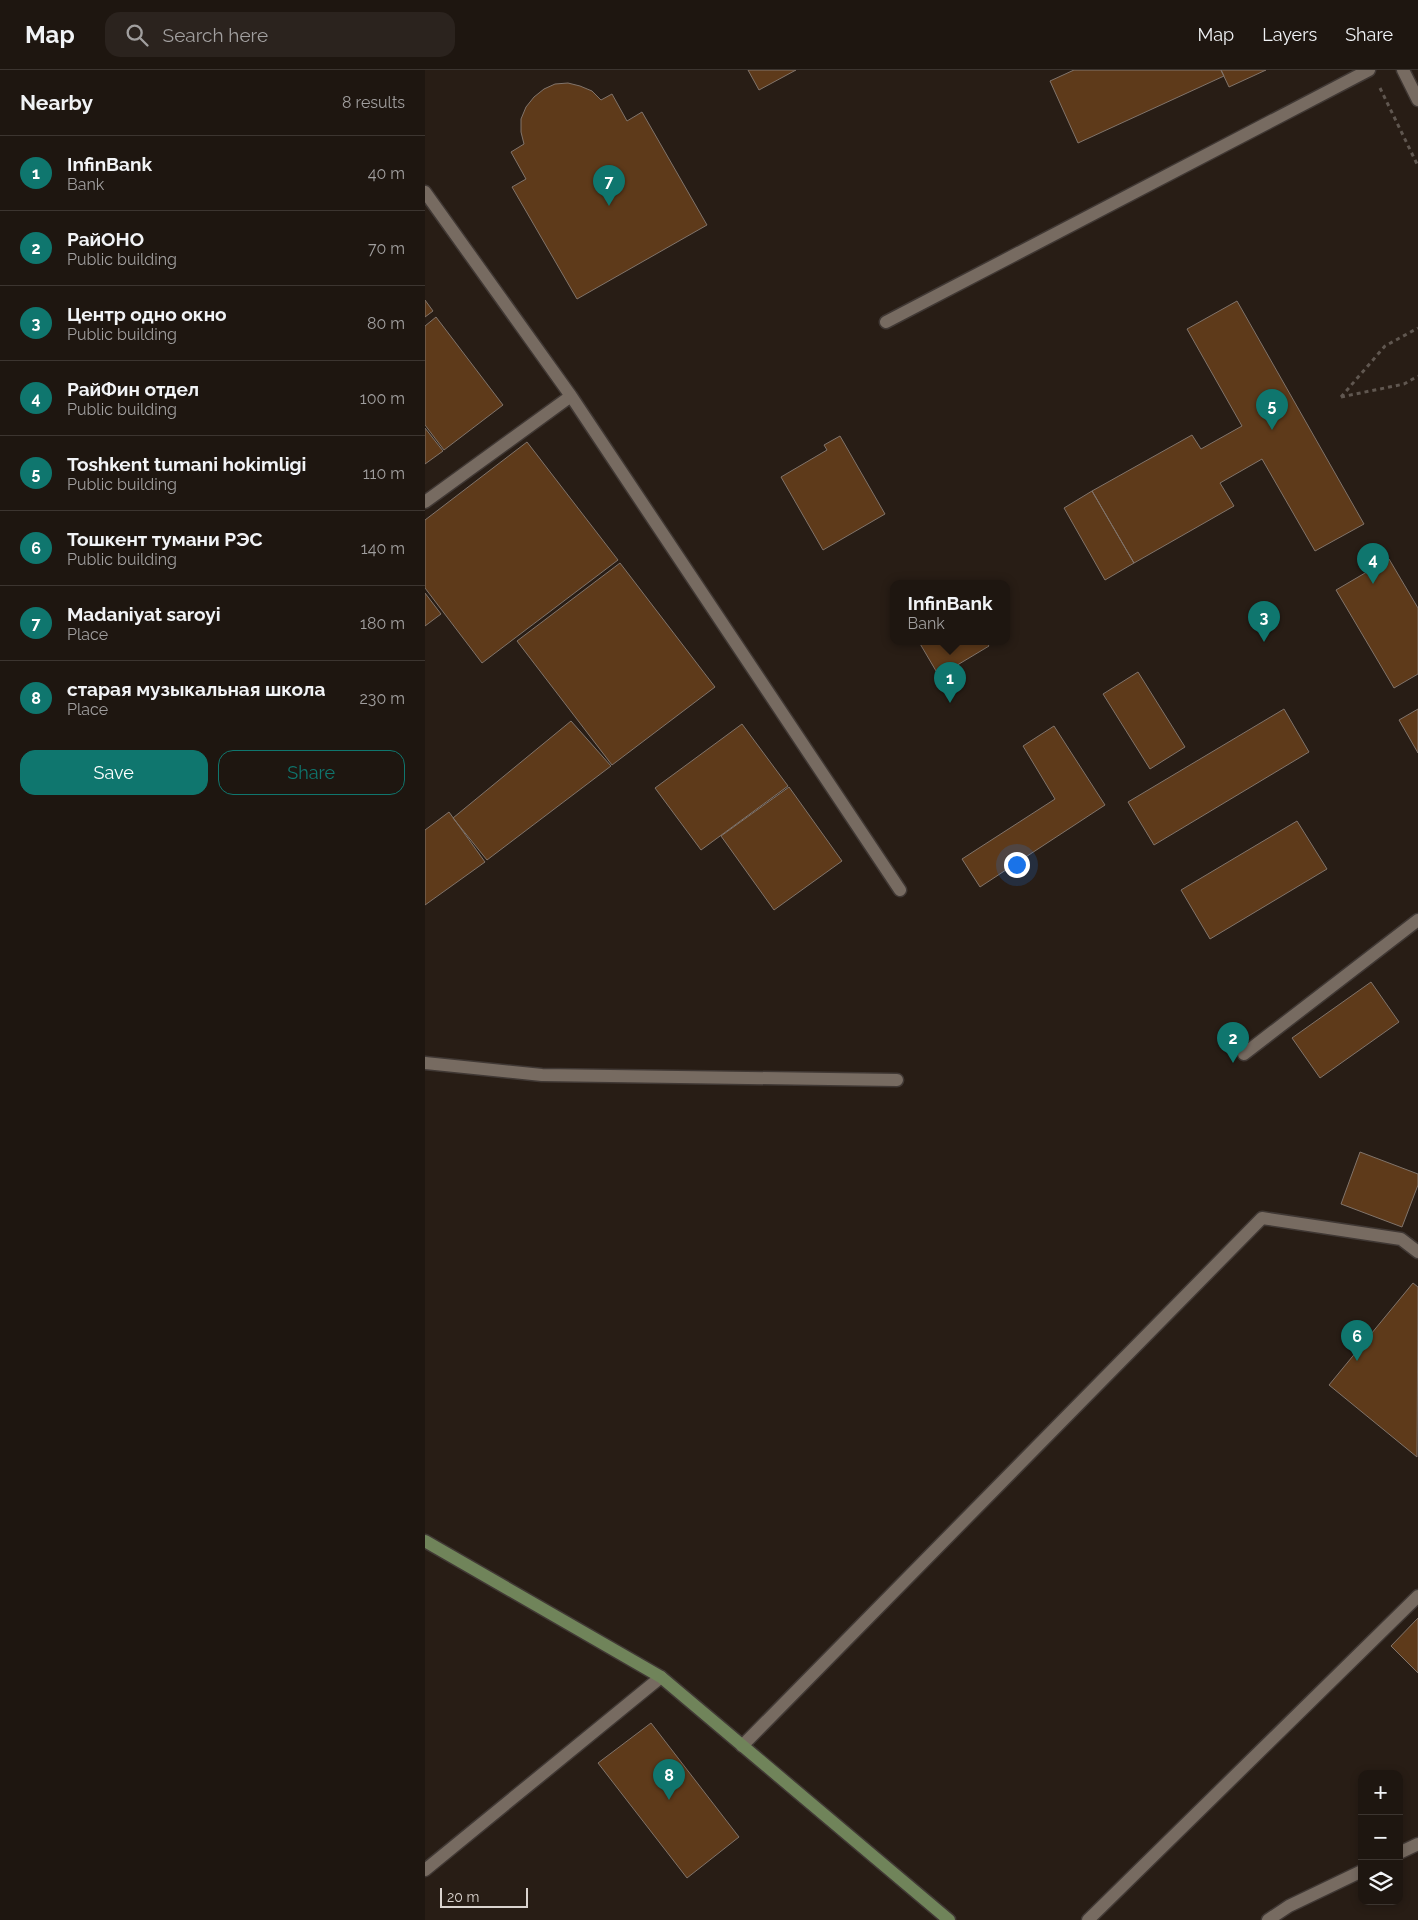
<!DOCTYPE html>
<meta charset="utf-8">
<style>
:root{--surface:#1e1610;--page:#2b231e;--text:#f1f3f6;--muted:#a19f9f;--line:#3c3530;--accent:#0f766e}
body{margin:0;font-family:Raleway,sans-serif;background:var(--page);color:var(--text)}
.controls{position:absolute;right:15px;bottom:15px;display:grid;overflow:hidden;border-radius:10px;box-shadow:0 2px 8px #0003}
.controls button{width:45px;height:45px;display:grid;place-items:center;padding:0;border:0;border-bottom:1px solid var(--line);background:var(--surface);color:var(--text);font:25px sans-serif}
.scale{position:absolute;left:15px;bottom:12px;width:88px;box-sizing:border-box;padding-left:5px;border:2px solid #dad3ce;border-top:0;font-size:14px;line-height:18px;white-space:nowrap;color:#dad3ce;-webkit-text-stroke:4px #281d15;paint-order:stroke}
.you{position:absolute;left:591px;top:794px;width:18px;height:18px;margin:-12px;border:4px solid #fff;border-radius:50%;background:#1a73e8;box-shadow:0 0 0 8px #1a73e833}
.badge{display:grid;place-items:center;width:32px;height:32px;border-radius:50%;background:var(--accent);color:#fff;font-size:16px;font-weight:700}
.pin{position:absolute;translate:-50% -41px;filter:drop-shadow(0 1px 2px #0008)}
.pin::after{content:'';position:absolute;top:26px;width:18px;height:15px;background:inherit;clip-path:polygon(0 0,100% 0,50% 100%)}
.popup{position:absolute;left:465px;top:510px;width:120px;height:65px;box-sizing:border-box;display:grid;place-content:center;border-radius:10px;background:var(--surface);filter:drop-shadow(0 1px 4px #0005);font-size:16px;white-space:nowrap;color:var(--muted)}
.popup b{font-size:19px;color:var(--text)}
.popup::after{content:'';position:absolute;left:50%;top:100%;margin-left:-10px;border:10px solid transparent;border-top-color:var(--surface)}
.list{margin:0;padding:0;list-style:none}
h2{display:flex;justify-content:space-between;align-items:center;height:65px;margin:0;padding:0 20px;font-size:21px}
h2 small{font-size:16px;font-weight:400;color:var(--muted)}
.list li{display:grid;grid-template-columns:32px 1fr auto;gap:15px;align-items:center;box-sizing:border-box;height:75px;padding:0 20px;border-top:1px solid var(--line)}
.list b{display:block;font-size:19px;white-space:nowrap}
.list p{margin:0;font-size:16px;white-space:nowrap;color:var(--muted)}
.list em{font-size:16px;font-style:normal;color:var(--muted)}
.actions{display:flex;gap:10px;padding:15px 20px}
.actions a{flex:1;padding:11px 0;border:1px solid var(--accent);border-radius:15px;text-align:center;font-size:18px;color:var(--accent)}
.actions .main{background:var(--accent);color:#fff}
.icon{flex:none;width:28px;height:28px;fill:none;stroke:currentColor;stroke-width:2;stroke-linecap:round;stroke-linejoin:round}
.map{position:relative;flex:none;width:993px;height:1850px;overflow:hidden}
header{display:flex;align-items:center;gap:30px;box-sizing:border-box;height:70px;padding:0 25px;background:var(--surface);border-bottom:1px solid var(--line)}
header strong{font-size:24px}
nav{display:flex;gap:28px;margin-inline-start:auto;font-size:18px}
.search{width:350px;height:45px;background:var(--page);display:flex;align-items:center;gap:12px;box-sizing:border-box;padding:0 18px;border-radius:15px;color:var(--muted);font-size:19px}
main{display:flex}
aside{flex:1;background:var(--surface)}
.map>svg:first-child{display:block}
.building{fill:#5e3a1a;stroke:#81746b}
.lines{fill:none;stroke-linecap:round;stroke-linejoin:round}
.street-casing{stroke:#403834;stroke-width:15}
.secondary-casing{stroke:#403834;stroke-width:15}
.path{stroke:#605750;stroke-width:3;stroke-dasharray:4 4;stroke-linecap:butt}
.street{stroke:#776b61;stroke-width:12}
.secondary{stroke:#70845a;stroke-width:12}
</style>
<header>
<strong>Map</strong>
<div class="search"><svg class="icon" aria-label="search" viewBox="0 0 24 24"><circle cx="10" cy="10" r="6"/><path d="M15 15l6 6"/></svg>Search here</div>
<nav><a>Map</a><a>Layers</a><a>Share</a></nav>
</header>
<main>
<aside>
<h2>Nearby<small>8 results</small></h2>
<ul class="list">
<li><span class="badge">1</span><div><b>InfinBank</b><p>Bank</p></div><em>40 m</em></li>
<li><span class="badge">2</span><div><b>РайОНО</b><p>Public building</p></div><em>70 m</em></li>
<li><span class="badge">3</span><div><b>Центр одно окно</b><p>Public building</p></div><em>80 m</em></li>
<li><span class="badge">4</span><div><b>РайФин отдел</b><p>Public building</p></div><em>100 m</em></li>
<li><span class="badge">5</span><div><b>Toshkent tumani hokimligi</b><p>Public building</p></div><em>110 m</em></li>
<li><span class="badge">6</span><div><b>Тошкент тумани РЭС</b><p>Public building</p></div><em>140 m</em></li>
<li><span class="badge">7</span><div><b>Madaniyat saroyi</b><p>Place</p></div><em>180 m</em></li>
<li><span class="badge">8</span><div><b>старая музыкальная школа</b><p>Place</p></div><em>230 m</em></li>
</ul>
<div class="actions"><a class="main">Save</a><a>Share</a></div>
</aside>
<div class="map">
<svg width="993" height="1850" viewBox="0 0 993 1850">
<rect width="100%" height="100%" fill="#281d15"/>
<!-- building -->
<path class="building" d="M323 0H371L334 20Z
M649 0H796L799 6 653 73 625 11Z
M796 0H841L804 17Z
M143 13 155 16 167 21 176 30 187 24 202 51 217 42 282 155 152 229 87 117 101 109 86 82 99 74 96 62V49L101 37 109 27 119 19 130 14Z
M0 230 8 241 0 247Z
M812 231 939 454 890 481 837 389 795 413 809 436 709 493 667 421 767 365 776 379 817 356 762 259Z
M11 247 78 335 19 380 0 355V256Z
M0 358 18 381 0 394Z
M415 366 460 444 398 480 356 407 402 380 399 375Z
M102 372 193 490 57 593 0 518V450Z
M667 421 709 493 680 510 639 438Z
M964 489 993 538V604L969 618 911 520Z
M195 493 290 617 187 695 92 571Z
M0 523 16 544 0 556Z
M494 572H561L564 576 514 606Z
M713 602 760 677 725 699 678 624Z
M859 639 884 682 729 775 703 732Z
M993 639V683L974 650Z
M146 651 186 696 62 790 28 748Z
M317 654 363 716 276 780 230 718Z
M629 656 680 735 555 817 537 789 630 729 598 676Z
M364 717 417 791 349 840 296 766Z
M24 742 60 792 0 835V760Z
M872 751 902 799 785 869 756 820Z
M946 912 974 952 895 1008 867 968Z
M935 1082 993 1104V1115L977 1157 916 1134Z
M988 1213 993 1217 992 1387 904 1315Z
M993 1548V1603L966 1576Z
M226 1653 314 1767 262 1808 173 1693Z"/>
<g class="lines">
<!-- street casing -->
<g class="street-casing">
<path id="street" d="M978 0 993 30
M0 122 146 326 475 820
M461 252 944 0
M0 432 146 326
M819 984 993 850
M0 993 117 1005 472 1010
M317 1676 837 1148 976 1169 993 1182
M974 1783 993 1774
M0 1800 236 1607
M663 1850 993 1526
M843 1850 864 1836 937 1801"/>
</g>
<!-- secondary casing -->
<g class="secondary-casing">
<path id="secondary" d="M0 1471 236 1607 524 1850"/>
</g>
<!-- path -->
<path class="path" d="M955 18 993 96
M916 327 960 276 993 258
M916 327 979 314 993 306"/>
<!-- street -->
<use href="#street" class="street"/>
<!-- secondary -->
<use href="#secondary" class="secondary"/>
</g>
</svg>
<div class="controls">
<button>+</button>
<button>−</button>
<button><svg class="icon" aria-label="layers" viewBox="0 0 24 24"><path d="M12 4l9 5-9 5-9-5zM3 14l9 5 9-5"/></svg></button>
</div>
<div class="scale">20 m</div>
<div class="you"></div>
<div class="pin badge" style="left:525px;top:633px">1</div>
<div class="popup"><b>InfinBank</b>Bank</div>
<div class="pin badge" style="left:808px;top:993px">2</div>
<div class="pin badge" style="left:839px;top:572px">3</div>
<div class="pin badge" style="left:948px;top:514px">4</div>
<div class="pin badge" style="left:847px;top:360px">5</div>
<div class="pin badge" style="left:932px;top:1291px">6</div>
<div class="pin badge" style="left:184px;top:136px">7</div>
<div class="pin badge" style="left:244px;top:1730px">8</div>
</div>
</main>
